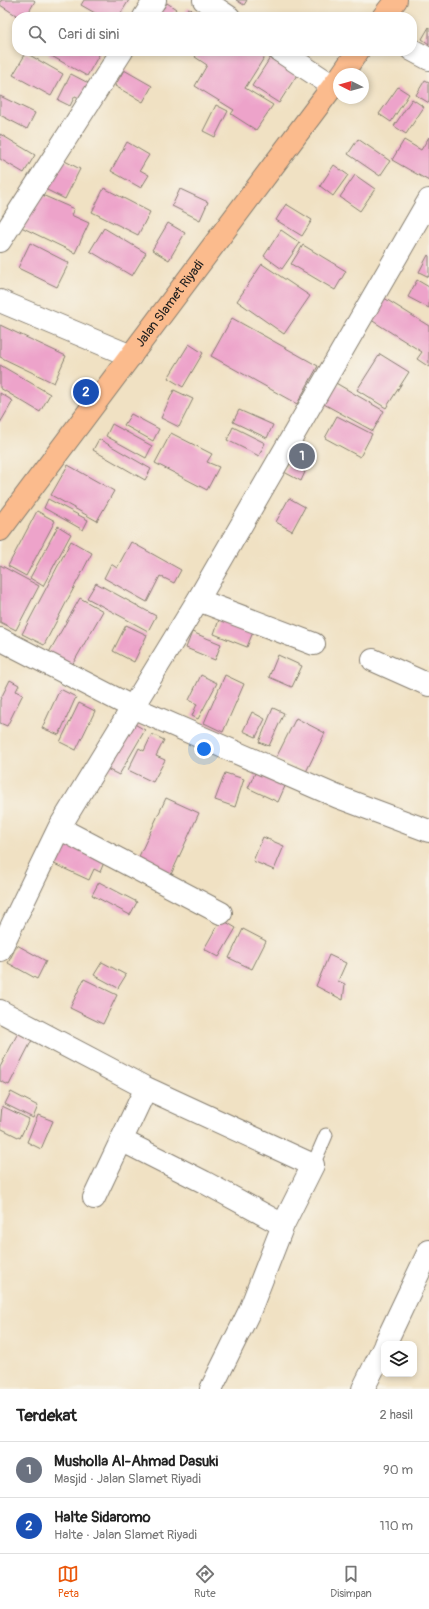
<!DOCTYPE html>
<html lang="id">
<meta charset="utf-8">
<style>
:root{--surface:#fff;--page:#f6f6f6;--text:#222;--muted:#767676;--line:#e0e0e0;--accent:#ea580c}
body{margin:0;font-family:Pangolin,sans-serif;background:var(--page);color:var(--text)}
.controls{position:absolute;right:12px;bottom:12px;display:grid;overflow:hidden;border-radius:8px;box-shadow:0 2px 6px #0003}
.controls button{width:36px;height:36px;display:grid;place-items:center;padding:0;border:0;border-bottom:1px solid var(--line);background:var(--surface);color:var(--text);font:20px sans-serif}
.compass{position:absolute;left:333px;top:68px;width:36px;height:36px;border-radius:50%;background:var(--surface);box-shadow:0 2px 6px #0003;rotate:276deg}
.you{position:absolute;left:204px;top:749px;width:14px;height:14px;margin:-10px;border:3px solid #fff;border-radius:50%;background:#1a73e8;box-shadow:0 0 0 6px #1a73e833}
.badge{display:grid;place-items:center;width:26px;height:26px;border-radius:50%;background:var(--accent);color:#fff;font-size:13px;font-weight:700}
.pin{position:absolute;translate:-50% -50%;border:2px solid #fff;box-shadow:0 1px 4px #0006}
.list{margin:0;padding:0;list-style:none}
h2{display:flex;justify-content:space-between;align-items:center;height:52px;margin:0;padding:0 16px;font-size:17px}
h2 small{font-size:13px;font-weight:400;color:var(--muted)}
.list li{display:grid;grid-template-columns:26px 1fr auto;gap:12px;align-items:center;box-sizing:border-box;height:56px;padding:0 16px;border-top:1px solid var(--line)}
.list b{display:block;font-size:15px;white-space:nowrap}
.list p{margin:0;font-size:13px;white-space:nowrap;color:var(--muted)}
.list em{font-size:13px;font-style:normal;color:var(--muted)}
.icon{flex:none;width:22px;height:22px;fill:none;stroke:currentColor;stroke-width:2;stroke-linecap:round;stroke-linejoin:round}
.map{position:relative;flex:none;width:429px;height:1389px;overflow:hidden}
.search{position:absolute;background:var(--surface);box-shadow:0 2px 6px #0003;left:12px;right:12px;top:12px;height:44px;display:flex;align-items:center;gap:10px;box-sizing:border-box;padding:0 14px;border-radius:16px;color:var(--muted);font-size:15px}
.sheet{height:164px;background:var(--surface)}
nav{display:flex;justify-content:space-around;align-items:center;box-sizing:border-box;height:56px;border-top:1px solid var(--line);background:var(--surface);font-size:11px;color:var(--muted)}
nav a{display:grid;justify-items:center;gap:2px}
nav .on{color:var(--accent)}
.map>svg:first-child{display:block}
.building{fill:#eda3ca}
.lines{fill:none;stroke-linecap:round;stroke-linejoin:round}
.service-casing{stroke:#867e70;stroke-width:15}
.minor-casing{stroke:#867e70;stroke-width:24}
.primary-casing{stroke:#867e70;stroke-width:24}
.service{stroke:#fff;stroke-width:13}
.minor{stroke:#fff;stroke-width:22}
.primary{stroke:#fbbb8d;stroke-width:22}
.labels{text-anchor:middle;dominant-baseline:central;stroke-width:3;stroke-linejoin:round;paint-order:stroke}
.street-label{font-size:13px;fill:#1c1c1c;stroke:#f7f3e8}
</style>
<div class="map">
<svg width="429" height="1389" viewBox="0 0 429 1389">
<rect width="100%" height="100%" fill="#f7f3e8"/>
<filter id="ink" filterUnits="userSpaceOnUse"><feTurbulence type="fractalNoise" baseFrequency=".025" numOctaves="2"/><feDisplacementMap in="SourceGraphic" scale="8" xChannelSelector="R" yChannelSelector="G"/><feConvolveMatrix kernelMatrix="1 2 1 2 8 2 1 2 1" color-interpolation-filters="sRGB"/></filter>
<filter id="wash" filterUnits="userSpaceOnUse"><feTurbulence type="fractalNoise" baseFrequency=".012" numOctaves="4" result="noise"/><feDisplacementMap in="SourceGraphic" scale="16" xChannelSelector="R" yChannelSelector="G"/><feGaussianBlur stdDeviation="0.9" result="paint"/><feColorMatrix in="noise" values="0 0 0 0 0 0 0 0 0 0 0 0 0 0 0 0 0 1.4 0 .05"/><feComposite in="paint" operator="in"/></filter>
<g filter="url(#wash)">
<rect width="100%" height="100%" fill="#f0e1c3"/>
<g id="blocks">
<!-- building -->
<path class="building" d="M1 0H34L35 1 26 17H19L0 5Z
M84 0H129L121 13 128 17H102L81 5Z
M236 0H247L244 5Z
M167 3 176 9 173 14 177 17H152L159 6 163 9Z
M188 8 203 17H182Z
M429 27V44L422 39Z
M50 51H96L100 53 87 76 48 54Z
M199 51H264L267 53 245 88 273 105 256 130 231 114 234 110 195 86 207 65 195 57Z
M26 53 63 74 51 96 13 75Z
M270 58 297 75 279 103 252 86Z
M124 70 152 86 143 102 115 86Z
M71 74 94 86 86 101 75 96 70 106 58 100Z
M425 80 429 82V103L416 95Z
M398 87 409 94 391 122 379 114Z
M0 96 35 113 27 129 0 115Z
M412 99 424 107 406 134 394 126Z
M216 105 228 111 215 137 203 131Z
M0 134 35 155 24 173 0 159Z
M429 137V181L392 160 404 140 421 150Z
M358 139 390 161 380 176 348 154Z
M127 142 149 155 140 170 149 175 141 188 111 171Z
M61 159 80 169 65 199 45 189Z
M334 165 348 175 333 196 320 186Z
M355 175 375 189 360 211 340 197Z
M104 188 150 212 138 235 92 212Z
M180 189 208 202 200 220 172 206Z
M40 194 74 209 71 215 89 223 75 253 19 226Z
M286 204 312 220 302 236 276 220Z
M168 223 185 233 169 260 152 250Z
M104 228 146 253 132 276 90 251Z
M281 230 300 243 282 269 264 256Z
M30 243 69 263 57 287 18 268Z
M303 245 346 271 335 290 291 264Z
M428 255 429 256V277L419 272Z
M262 264 310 296 284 334 237 301Z
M417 280 429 287V308L408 297Z
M381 296 429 326V367L417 359 422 352 368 318Z
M232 318 318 366 297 404 211 356Z
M0 325 66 356 54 383 0 357Z
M189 344 203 353 183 387 168 378Z
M380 354 409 372 386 408 357 390Z
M0 365 50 394 40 412 0 388Z
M334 382 384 411 373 431 322 403Z
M174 390 193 399 179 427 161 418Z
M0 393 13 401 0 423Z
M239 410 273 425 267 438 233 422Z
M131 414 159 429 153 441 124 425Z
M337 416 372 434 360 457 325 438Z
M112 424 152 446 146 458 106 436Z
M233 427 265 443 259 456 227 440Z
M171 433 212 454 207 462 219 467 207 490 155 463Z
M99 439 151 469 145 480 93 450Z
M289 463 305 472 301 481 284 472Z
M68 465 114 491 97 521 51 495Z
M289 498 305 507 292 531 276 522Z
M48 499 88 520 83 530 44 508Z
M37 511 55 521 26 576 8 566Z
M58 526 71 534 43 586 30 578Z
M71 541 92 553 44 645 22 634Z
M131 542 181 570 174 583 160 576 147 602 104 578 111 564 117 568Z
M0 565 39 586 16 630 0 622Z
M96 583 156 616 148 631 87 598Z
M80 598 103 611 71 667 48 654Z
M221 614 255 627 247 647 214 634Z
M126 625 147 635 134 662 113 651Z
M192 632 221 644 215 660 186 648Z
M278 655 302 666 292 687 269 677Z
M201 675 217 683 198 719 192 716 197 704 189 700Z
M225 675 244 684 223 732 204 723Z
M10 680 19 685 16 691 23 694 7 726 0 723V700Z
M60 689 76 697 59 735 42 728Z
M79 703 95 711 76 750 60 742Z
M273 708 284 713 269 746 259 742Z
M252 712 265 719 256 737 243 731Z
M296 718 325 733 306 772 276 758Z
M131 722 145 730 119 775 105 768Z
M152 734 164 740 156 756 165 760 153 782 128 770 139 748 144 751Z
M256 771 286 784 278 802 248 788Z
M225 773 244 779 235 807 215 800Z
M166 798 199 813 168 881 135 865Z
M263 837 284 846 274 870 253 861Z
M62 840 105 860 100 872 94 869 89 880 52 863Z
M99 882 137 902 130 915 92 895Z
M221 919 236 928 219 957 204 949Z
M243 929 266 941 252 969 229 958Z
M17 945 46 961 37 979 8 963Z
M329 955 346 963 338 981 345 984 343 1000 316 986Z
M102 962 126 975 118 988 94 975Z
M84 979 117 995 103 1024 70 1008Z
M18 1033 32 1040 9 1085 0 1081V1067Z
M11 1092 38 1106 33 1118 5 1104Z
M2 1106 29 1119 20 1138 0 1128Z
M38 1115 53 1121 41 1149 27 1142Z"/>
</g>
</g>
<g filter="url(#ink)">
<use href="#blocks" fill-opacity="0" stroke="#867e70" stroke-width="1"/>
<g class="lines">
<!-- service casing -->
<g class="service-casing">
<path id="service" d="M313 1165 326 1135"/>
</g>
<!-- minor casing -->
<g class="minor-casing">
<path id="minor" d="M204 0 229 17
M144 17 155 0
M412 50 429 59
M280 51 333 86
M0 241 122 51
M0 301 131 356
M198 600 314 644
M0 639 132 707 338 797 429 831
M373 660 429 685
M59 828 221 913
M0 950 59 828 198 600 429 200
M0 1011 146 1088 313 1165 283 1225
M121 1140 204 1182 283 1225 250 1310 211 1389
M94 1198 146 1088
M385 1344 429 1251
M363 1389 384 1347"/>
</g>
<!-- primary casing -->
<g class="primary-casing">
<g id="primary">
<path d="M383 17 396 0"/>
<path d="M342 74 358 51"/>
<path id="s1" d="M0 530 339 78"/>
</g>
</g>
<!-- service -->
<use href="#service" class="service"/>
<!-- minor -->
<use href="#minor" class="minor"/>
<!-- primary -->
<use href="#primary" class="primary"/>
</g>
</g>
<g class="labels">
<!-- street labels -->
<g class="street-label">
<text stroke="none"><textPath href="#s1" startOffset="283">Jalan Slamet Riyadi</textPath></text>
</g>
</g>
</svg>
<div class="controls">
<button><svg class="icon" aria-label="layers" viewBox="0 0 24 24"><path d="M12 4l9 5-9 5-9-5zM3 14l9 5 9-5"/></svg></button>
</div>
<svg class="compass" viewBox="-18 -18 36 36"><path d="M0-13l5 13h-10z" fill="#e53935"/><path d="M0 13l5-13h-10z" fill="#767676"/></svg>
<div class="you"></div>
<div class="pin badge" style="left:302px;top:456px;background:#6b7280">1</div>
<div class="pin badge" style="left:86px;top:392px;background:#1a4fb4">2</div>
<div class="search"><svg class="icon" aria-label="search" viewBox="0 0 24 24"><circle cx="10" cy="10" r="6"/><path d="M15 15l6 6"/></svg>Cari di sini</div>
</div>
<section class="sheet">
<h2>Terdekat<small>2 hasil</small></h2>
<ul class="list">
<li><span class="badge" style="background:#6b7280">1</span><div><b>Musholla Al-Ahmad Dasuki</b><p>Masjid · Jalan Slamet Riyadi</p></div><em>90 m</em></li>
<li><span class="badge" style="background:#1a4fb4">2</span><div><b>Halte Sidaromo</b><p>Halte · Jalan Slamet Riyadi</p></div><em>110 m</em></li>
</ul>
</section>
<nav>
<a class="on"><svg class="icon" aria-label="map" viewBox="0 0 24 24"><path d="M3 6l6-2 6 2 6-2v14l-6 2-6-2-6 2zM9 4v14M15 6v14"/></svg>Peta</a>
<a><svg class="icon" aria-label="directions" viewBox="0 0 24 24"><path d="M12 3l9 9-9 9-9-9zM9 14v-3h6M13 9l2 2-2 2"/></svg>Rute</a>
<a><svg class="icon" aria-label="saved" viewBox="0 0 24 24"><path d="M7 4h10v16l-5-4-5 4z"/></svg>Disimpan</a>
</nav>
